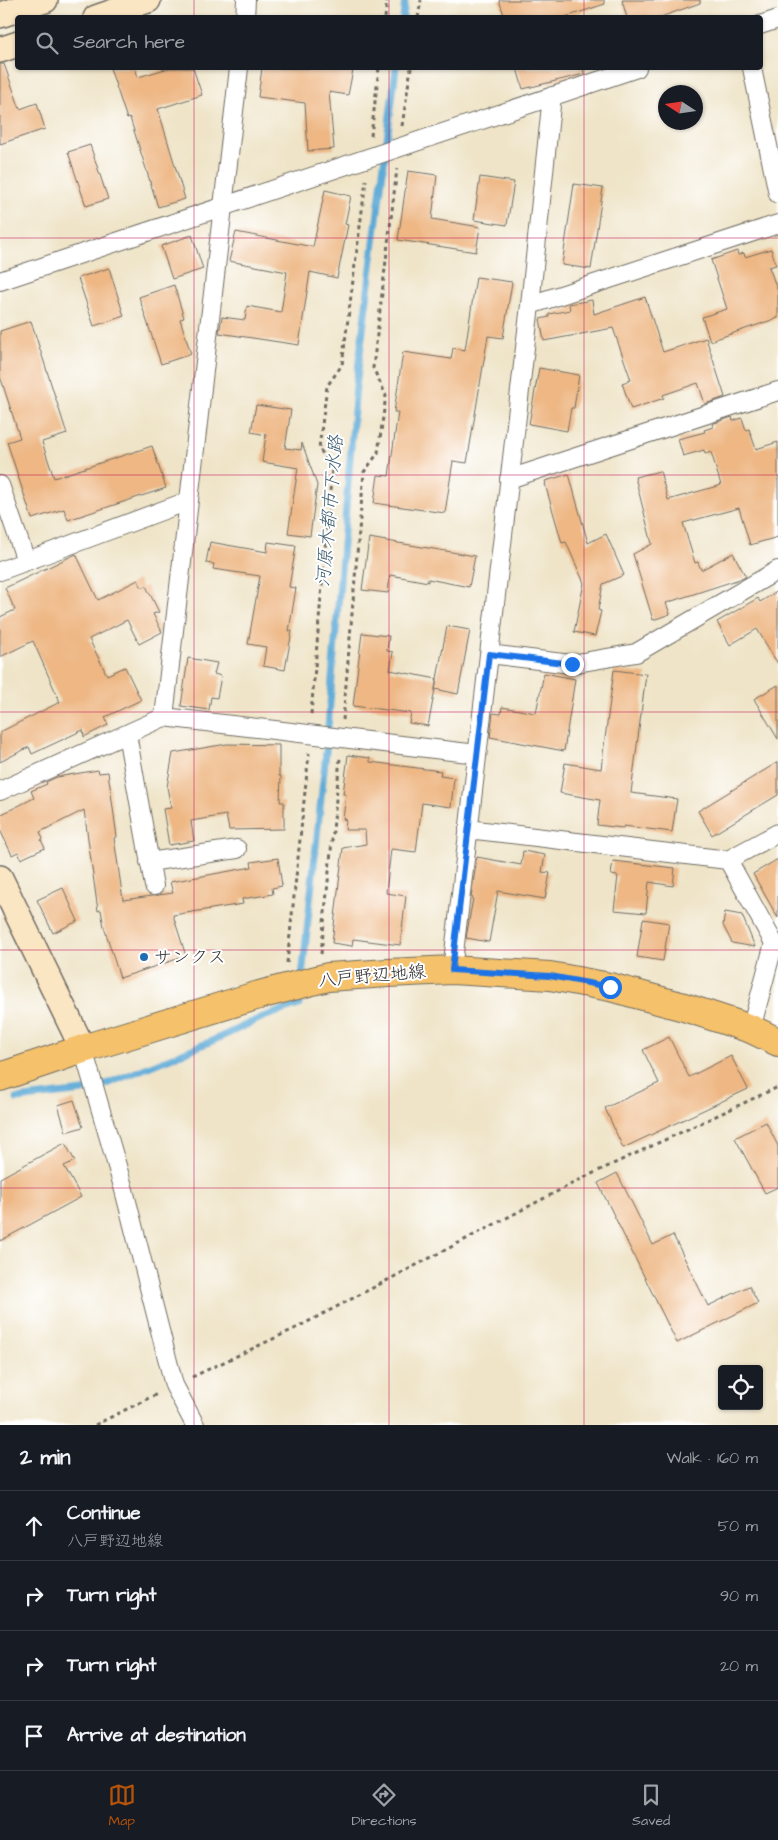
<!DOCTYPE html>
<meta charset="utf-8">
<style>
:root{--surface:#171b24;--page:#20242c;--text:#f1f3f6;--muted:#9ea1a6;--line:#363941;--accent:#b45309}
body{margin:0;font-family:"Architects Daughter","Klee One",sans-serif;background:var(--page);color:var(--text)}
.controls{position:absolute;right:15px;bottom:15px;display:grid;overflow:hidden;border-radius:5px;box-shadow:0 1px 4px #0004}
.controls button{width:45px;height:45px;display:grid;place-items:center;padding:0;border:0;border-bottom:1px solid var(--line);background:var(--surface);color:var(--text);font:25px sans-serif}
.compass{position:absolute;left:658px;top:85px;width:45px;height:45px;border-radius:50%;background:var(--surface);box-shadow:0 1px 4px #0004;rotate:282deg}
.stop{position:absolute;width:15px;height:15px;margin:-11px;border:4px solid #1a73e8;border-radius:50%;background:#fff}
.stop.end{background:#1a73e8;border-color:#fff;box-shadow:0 1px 5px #0008}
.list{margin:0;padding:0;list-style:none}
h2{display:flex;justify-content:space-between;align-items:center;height:65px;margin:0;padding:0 20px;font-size:21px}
h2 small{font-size:16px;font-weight:400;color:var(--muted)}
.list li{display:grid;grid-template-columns:32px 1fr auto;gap:15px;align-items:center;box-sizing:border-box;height:70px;padding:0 20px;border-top:1px solid var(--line)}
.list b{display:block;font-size:19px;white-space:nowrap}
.list p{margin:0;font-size:16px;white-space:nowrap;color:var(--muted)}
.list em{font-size:16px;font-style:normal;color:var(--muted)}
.icon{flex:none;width:28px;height:28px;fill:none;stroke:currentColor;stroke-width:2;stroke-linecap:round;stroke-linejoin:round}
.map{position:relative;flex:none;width:778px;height:1425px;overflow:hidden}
.search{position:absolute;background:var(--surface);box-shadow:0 1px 4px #0004;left:15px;right:15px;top:15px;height:55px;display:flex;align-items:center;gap:12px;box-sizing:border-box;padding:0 18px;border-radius:5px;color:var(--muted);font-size:19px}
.sheet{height:345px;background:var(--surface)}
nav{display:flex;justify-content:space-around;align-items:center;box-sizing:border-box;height:70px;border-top:1px solid var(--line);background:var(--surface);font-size:14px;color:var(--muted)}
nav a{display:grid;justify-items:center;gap:2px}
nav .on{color:var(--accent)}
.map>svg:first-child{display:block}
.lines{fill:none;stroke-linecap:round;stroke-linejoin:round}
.stream{stroke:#5eabd7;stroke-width:7}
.building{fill:#eeb784}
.street-casing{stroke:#706c62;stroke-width:20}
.secondary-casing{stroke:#706c62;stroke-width:28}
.primary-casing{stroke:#706c62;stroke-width:30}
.path{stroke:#706c62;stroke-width:3;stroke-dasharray:4 4;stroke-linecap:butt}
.street{stroke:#fff;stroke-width:18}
.secondary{stroke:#fbe6c4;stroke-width:25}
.primary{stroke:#f5c16b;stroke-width:28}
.route{stroke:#1a73e8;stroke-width:6}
.grid{fill:none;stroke:#c2185b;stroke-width:1;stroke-opacity:0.55}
.poi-dot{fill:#1f6fb2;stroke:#fff;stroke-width:2}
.labels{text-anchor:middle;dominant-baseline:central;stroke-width:4;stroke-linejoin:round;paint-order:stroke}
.poi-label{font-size:18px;fill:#2b2b2b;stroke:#fff;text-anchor:start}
.street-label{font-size:18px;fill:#2b2b2b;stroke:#fff}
.water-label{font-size:19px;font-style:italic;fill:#3f5e70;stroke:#fff}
</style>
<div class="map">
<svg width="778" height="1425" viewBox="0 0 778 1425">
<rect width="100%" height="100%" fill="#fff"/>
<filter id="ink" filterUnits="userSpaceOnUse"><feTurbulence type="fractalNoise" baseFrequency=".02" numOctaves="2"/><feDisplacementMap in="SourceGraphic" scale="10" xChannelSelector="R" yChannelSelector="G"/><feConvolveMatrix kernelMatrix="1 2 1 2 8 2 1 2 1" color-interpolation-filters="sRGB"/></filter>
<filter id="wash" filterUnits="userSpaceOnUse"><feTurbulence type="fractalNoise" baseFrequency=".0096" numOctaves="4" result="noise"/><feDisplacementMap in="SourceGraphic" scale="20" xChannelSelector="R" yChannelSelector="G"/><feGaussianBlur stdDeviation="1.12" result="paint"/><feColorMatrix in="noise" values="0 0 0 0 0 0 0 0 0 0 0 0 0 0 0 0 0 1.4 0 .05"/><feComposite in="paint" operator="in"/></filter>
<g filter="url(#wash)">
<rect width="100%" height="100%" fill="#efe4c8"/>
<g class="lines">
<!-- stream -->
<path class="stream" d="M403 18 405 0
M302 977 326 752 356 386 396 68
M17 1099 83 1091 104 1085 212 1041 263 1017 299 1005 300 990"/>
</g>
<g id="blocks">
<!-- building -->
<path class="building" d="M499 0H604L605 4 562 18H505Z
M622 0H700V3L658 18H627Z
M0 64H4L20 109 37 103 45 129 0 144Z
M110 68H135L138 77 169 68H193L202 95 158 109 185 199 158 207 130 118 127 119Z
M262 68H342L353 70 348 95 329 92 334 149 308 151 305 103 258 97Z
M517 68H583L584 74 523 89Z
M90 145 108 199 86 206 68 152Z
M408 171 437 175 432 219 480 227 476 252 398 240Z
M480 177 514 182 507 225 474 220Z
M574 184 603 188 591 269 562 265Z
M325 190 351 196 345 224 348 225 337 278 310 272 299 345 219 333 222 317 245 320 247 306 281 312 287 272 229 261 236 232 313 247Z
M192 235 203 269 172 279 161 246Z
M771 249 776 265 769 267 778 292V318L710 341 702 317 727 309 711 260 737 251 738 255 744 253 745 257Z
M109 268 124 316 94 326 78 278Z
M476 277 512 282 503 338 488 336 467 463 453 461 445 513 374 503 378 475 389 476 398 412H394L403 352 451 359 453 348 465 350Z
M174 285 184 318 180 319 191 354 161 364 139 297Z
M645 297 663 352 706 338 725 397 705 404 698 383 663 395 664 398 631 409 622 383 631 380 613 328 544 341 540 319 549 317V314L570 310 569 304 592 300 594 314Z
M31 321 67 434 42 442 54 478 152 446 166 488 68 520 64 509 32 519 7 442 20 438 0 376V331Z
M539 368 579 375 574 408H571L567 431 529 424Z
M256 405 291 410 285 448 301 450 302 443 317 485 310 536 288 533 298 468 262 462 266 435 251 432Z
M732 417 733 421 742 418 746 430 749 429 756 449 778 442V537L750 545 739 508 683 523 695 563 698 562 701 570 733 553 746 577 666 603 670 614 653 620 633 554 652 544 635 477 660 471 668 500 721 485 711 452 705 454 704 450 683 456 678 439 705 432 704 430 713 427 712 424Z
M569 474 588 543 606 534 624 575 603 584 598 610 601 611 595 636 574 632 584 583 566 542 562 543 545 484H546L545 481Z
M369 538 475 556 469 587 428 579V582L390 575 388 593 362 590Z
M210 542 267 552 268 542 296 546 289 587 296 588 289 631H292L285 670 263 666 266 647 248 644 260 576 213 569 214 564 206 563Z
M76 554 98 600 138 580 142 588 146 586 159 612 153 614 162 632 139 644 127 620 89 639 107 675 125 667 141 700 105 717 108 725 84 737 83 730 32 754 29 747 0 762V732L60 702 33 641 0 657V617L15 610 5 588Z
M778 591V664L757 629 730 645 717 622 758 598 760 602Z
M447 626 470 630 458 694 435 689Z
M362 633 389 636 387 651 393 652 390 670 437 679 428 726 409 723 411 713 353 706Z
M188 658 217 663 214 674 221 676 217 698 211 697 209 710 181 706Z
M614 670 646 674 631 793 677 799 672 832 624 826 623 828 597 825 600 800 560 793 565 763 601 769Z
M544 673 575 679 564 751 490 737 493 713 501 714 502 707 536 713Z
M778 685V739L754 699Z
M227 744 279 745V776H281L280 802H284V829L229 830 226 815 191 821 194 841 169 845 163 809 171 808 167 787 173 753Z
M348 755 370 758V762L441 771 440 776 454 778 451 807 422 803 416 852 391 849 386 893 406 896 400 945 353 939 352 946 332 943 343 848 366 844 365 830H345L346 820 343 819 346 794H343Z
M778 762V795L712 835 698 811Z
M98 770 99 773 108 772 117 837 114 838 123 900 173 893 170 882 252 867 251 862 278 858 282 886 272 888 273 894 242 899 243 904 173 915 186 956 120 978 104 927 101 910 98 911 84 810 40 832 43 839 41 840 45 848 21 859 18 852 12 855 0 830V815L34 798 31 791 47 784 46 782 57 777Z
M523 851 545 855 542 872 550 873 545 899 498 891 489 942 466 938 473 898 471 897 477 857 521 865Z
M778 859V918L753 874Z
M613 861 675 868 673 886 649 882 646 913 614 910 618 876 611 875Z
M63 888 78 921 53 933 37 900Z
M725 912 742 915 755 947 732 943 723 925Z
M643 919 669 923 663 961 637 957Z
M669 1037 689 1077 731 1056 748 1089 623 1148 605 1108 659 1083 643 1050Z
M74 1100 83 1127 66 1132 58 1105Z
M766 1122 778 1146V1187L765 1193 735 1138Z
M65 1143 75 1161 64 1166 81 1197 0 1241V1178Z
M617 1173 653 1245 673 1235 708 1306 749 1286 758 1303 677 1343 598 1183Z"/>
</g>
</g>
<g filter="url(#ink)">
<use href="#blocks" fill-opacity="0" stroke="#706c62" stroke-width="1"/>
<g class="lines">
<!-- street casing -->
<g class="street-casing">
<path id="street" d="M245 18 246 0
M760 25 778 19
M752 68 778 194
M0 281 637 68
M530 305 778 224
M509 479 778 391
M0 485 26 561
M0 571 188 501
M489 654 571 664 636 653 778 570
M164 717 239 68
M127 734 154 886
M0 791 164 717 477 754
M468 829 728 860 778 833
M728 860 774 943 751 1029
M149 862 237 849
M452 970 530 305 552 96
M83 1049 124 1190 174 1385 195 1425"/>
</g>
<!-- secondary casing -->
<g class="secondary-casing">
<path id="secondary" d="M0 15 45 0
M96 18 148 0
M0 50 18 44
M0 878 83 1049"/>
</g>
<!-- primary casing -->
<g class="primary-casing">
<path id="primary" d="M0 1077 83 1049 259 995 328 977 388 973 452 970 550 976 610 987 684 1007 751 1029 778 1042"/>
</g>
<!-- path -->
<path class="path" d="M385 18 387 0
M418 18 421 0
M402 126 411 68
M371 136 379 68
M311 714 332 468 319 448 327 386 342 365 366 180
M343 720 364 472 378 453 386 395 373 368 397 169
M321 954 340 758
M287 963 309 753
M192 1377 294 1329 583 1178 778 1087
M95 1425 157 1394"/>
<!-- street -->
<use href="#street" class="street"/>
<!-- secondary -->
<use href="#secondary" class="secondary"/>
<!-- primary -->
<use href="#primary" class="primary"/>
</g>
</g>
<g class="lines" filter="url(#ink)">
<!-- route -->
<path class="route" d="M572 664 489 654 452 970 550 976 610 987"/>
</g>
<!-- grid -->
<path class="grid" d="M194 0V18M389 0V18M584 0V18M194 68V1425M389 68V1425M584 68V1425M0 238H778M0 475H778M0 712H778M0 950H778M0 1188H778"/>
<!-- markers -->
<circle class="poi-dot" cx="144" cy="957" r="5"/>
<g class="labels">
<!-- poi labels -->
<g class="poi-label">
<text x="154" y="957">サンクス</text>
</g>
<!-- street labels -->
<g class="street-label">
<text transform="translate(372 976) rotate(-5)">八戸野辺地線</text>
</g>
<!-- water labels -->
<g class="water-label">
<text transform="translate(330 511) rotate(-85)">河原木都市下水路</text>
</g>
</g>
</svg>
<div class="controls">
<button><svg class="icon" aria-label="locate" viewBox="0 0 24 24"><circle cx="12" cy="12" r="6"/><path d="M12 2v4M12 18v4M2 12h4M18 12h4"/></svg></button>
</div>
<svg class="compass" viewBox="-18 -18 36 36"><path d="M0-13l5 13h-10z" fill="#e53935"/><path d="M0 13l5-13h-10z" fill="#9ea1a6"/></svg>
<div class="stop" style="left:610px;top:987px"></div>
<div class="stop end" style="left:572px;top:664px"></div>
<div class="search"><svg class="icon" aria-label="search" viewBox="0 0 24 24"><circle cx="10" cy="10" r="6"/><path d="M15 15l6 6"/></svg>Search here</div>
</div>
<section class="sheet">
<h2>2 min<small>Walk · 160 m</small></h2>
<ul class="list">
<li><svg class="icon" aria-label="ahead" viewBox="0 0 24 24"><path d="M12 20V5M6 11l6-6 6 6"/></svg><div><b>Continue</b><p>八戸野辺地線</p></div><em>50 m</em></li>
<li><svg class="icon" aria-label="right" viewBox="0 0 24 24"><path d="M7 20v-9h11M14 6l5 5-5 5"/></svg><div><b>Turn right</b></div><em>90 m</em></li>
<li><svg class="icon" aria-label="right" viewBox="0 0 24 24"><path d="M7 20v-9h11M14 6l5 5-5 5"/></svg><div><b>Turn right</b></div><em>20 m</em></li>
<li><svg class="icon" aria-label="arrive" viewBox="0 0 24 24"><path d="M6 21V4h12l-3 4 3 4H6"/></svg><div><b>Arrive at destination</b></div></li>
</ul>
</section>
<nav>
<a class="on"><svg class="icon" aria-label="map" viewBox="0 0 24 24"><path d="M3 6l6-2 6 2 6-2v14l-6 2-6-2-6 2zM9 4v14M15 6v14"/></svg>Map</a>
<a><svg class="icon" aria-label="directions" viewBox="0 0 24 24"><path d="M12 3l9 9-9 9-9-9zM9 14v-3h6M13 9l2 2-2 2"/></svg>Directions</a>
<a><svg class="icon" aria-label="saved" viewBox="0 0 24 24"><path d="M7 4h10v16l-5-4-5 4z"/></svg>Saved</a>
</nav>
